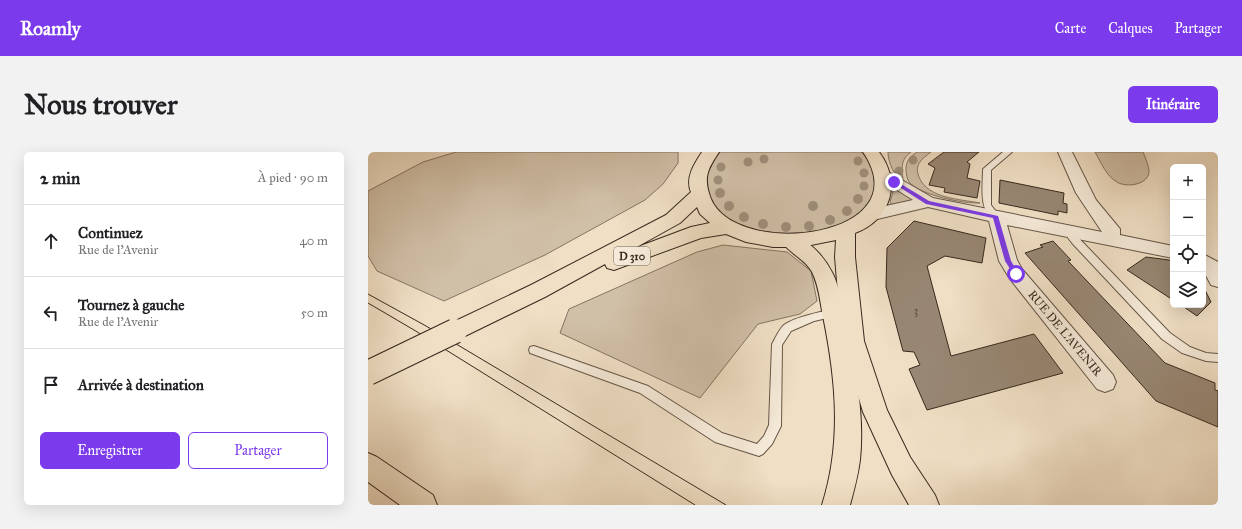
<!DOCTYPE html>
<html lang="fr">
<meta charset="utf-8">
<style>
:root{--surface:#fff;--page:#f2f2f2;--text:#202124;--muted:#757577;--line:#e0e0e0;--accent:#7c3aed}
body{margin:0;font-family:"IM FELL Great Primer",serif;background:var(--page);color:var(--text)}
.controls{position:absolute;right:12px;top:12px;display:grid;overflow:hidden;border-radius:6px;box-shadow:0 4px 16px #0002}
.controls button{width:36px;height:36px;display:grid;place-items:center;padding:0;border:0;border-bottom:1px solid var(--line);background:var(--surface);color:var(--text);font:20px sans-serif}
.stop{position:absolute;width:12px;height:12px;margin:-9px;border:3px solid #7c3aed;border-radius:50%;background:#fff}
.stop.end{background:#7c3aed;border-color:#fff;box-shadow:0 1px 4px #0008}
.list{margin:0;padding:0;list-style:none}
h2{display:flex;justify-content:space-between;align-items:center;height:52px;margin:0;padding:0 16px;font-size:17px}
h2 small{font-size:13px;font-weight:400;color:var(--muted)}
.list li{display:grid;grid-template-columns:26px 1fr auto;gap:12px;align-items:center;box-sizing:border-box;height:72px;padding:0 16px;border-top:1px solid var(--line)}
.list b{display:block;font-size:15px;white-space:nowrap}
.list p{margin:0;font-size:13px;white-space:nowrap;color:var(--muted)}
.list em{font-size:13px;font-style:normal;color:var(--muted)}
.actions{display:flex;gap:8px;padding:12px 16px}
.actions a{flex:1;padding:9px 0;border:1px solid var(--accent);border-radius:6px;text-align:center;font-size:14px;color:var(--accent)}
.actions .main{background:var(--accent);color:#fff}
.icon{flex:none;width:22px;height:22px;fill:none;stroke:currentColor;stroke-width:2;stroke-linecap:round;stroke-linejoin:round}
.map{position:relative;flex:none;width:850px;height:353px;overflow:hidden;border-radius:6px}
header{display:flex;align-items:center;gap:24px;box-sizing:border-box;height:56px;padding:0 20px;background:var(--accent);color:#fff}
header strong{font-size:19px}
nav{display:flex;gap:22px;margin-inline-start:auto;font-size:14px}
.intro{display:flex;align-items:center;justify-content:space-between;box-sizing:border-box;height:96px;padding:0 24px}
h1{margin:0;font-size:28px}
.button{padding:10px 18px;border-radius:6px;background:var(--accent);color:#fff;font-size:14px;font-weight:700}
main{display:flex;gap:24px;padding:0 24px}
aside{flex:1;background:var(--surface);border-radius:6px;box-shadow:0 4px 16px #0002}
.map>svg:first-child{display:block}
.green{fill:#d1c0a8;stroke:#847462}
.building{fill:#988774;stroke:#38281d}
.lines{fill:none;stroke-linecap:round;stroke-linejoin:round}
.lane-casing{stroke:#665647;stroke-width:2}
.street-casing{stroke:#665647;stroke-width:2}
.primary-casing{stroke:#38281d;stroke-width:2}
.highway-casing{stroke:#38281d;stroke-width:2}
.lane{fill:#f5ead9;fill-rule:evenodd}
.street{fill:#f5ead9;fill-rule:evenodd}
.primary{fill:#f0dfc5;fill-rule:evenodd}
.highway{fill:#f0dfc5;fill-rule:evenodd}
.tram{stroke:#38281d;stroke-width:1}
.primary-bridge-casing{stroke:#38281d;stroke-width:26;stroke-linecap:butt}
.primary-bridge{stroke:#f0dfc5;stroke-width:24}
.tree{fill:#a08f7c}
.route{fill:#7c3aed}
.labels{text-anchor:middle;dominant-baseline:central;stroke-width:3.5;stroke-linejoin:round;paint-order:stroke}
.number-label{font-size:10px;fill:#504033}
.shield{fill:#f5ead9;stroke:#716255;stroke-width:1}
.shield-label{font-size:11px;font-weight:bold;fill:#38281d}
.street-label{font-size:12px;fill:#38281d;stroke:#f5ead9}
</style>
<header>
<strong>Roamly</strong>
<nav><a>Carte</a><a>Calques</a><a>Partager</a></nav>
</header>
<div class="intro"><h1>Nous trouver</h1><a class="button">Itinéraire</a></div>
<main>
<aside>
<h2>2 min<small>À pied · 90 m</small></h2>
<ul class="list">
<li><svg class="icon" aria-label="ahead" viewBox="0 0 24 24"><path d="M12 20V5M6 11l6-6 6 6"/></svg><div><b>Continuez</b><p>Rue de l'Avenir</p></div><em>40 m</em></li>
<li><svg class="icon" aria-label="left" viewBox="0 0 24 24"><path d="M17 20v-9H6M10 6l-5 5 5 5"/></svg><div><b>Tournez à gauche</b><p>Rue de l'Avenir</p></div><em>50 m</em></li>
<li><svg class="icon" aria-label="arrive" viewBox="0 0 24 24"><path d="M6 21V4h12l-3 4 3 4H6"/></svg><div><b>Arrivée à destination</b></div></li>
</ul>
<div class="actions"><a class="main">Enregistrer</a><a>Partager</a></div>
</aside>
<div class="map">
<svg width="850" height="353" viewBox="0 0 850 353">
<rect width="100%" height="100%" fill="#f0dfc5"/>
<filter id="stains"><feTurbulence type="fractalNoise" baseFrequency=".005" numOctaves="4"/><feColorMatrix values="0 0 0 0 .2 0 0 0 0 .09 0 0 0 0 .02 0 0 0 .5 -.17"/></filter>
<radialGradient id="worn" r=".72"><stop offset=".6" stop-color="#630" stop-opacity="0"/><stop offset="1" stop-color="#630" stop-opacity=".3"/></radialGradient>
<!-- green -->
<path class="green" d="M88 0H310V11L295 32 277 48 177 103 76 149 9 119 0 104V39L55 10Z
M352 0H493L502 8 509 26 506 45 492 63 469 76 439 84 381 78 358 66 343 51 337 33 340 16Z
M520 0H543C532 8 534 16 535 28 526 25 520 10 520 0Z
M549 0H563C554 7 546 12 551 25 560 47 592 47 612 51 596 52 552 43 541 30 539 27 538 21 538 18 538 8 542 5 549 0Z
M727 0H775C777 5 780 12 781 18 782 33 758 36 749 30 738 24 733 10 727 0Z
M526 36 549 48 524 53 522 50Z
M355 93 419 100 443 119 449 149 432 162 390 172 332 246 192 181 201 157 329 100Z"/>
<!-- building -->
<path class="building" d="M576 0H611L599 10 602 12 599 26 612 29 609 46 576 40 577 36 561 33 567 16 560 12Z
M632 28 696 41 695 51 699 52V61L690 59V63L631 51Z
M546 69 618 86 614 111 577 104 559 114 583 204 666 182 695 221 559 258 541 217 552 213 546 200 535 199 518 135 519 96Z
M685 89 703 108 700 109 797 211 847 231V238L850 239V275L788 249 657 101 675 95 672 93Z
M778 105 801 108 805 111V148L759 118Z
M835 134 843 150 829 164 813 153H835Z"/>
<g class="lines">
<!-- lane casing -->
<g class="lane-casing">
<path id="lane" d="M635 0H644L623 18V53L632 65 628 68C610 62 615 32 615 17Z
M699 76 702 77 802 181 822 195 838 201 850 202V210L838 209 814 201 794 187 704 91 695 79Z
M465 157 468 158 470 161 468 164 446 169 423 179 414 193 413 274 404 292 395 302 391 304 347 290 272 241 162 201 161 198 162 195 166 194 280 234 354 281 389 292 396 284 401 273 404 192C407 187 411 177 416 173 427 165 452 160 465 157Z"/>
</g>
<!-- street casing -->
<g class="street-casing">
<path id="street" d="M690 0H704L728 48 752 77V83L805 94V106L639 73 649 108 654 117 745 223 748 230 745 237 737 240 729 237 642 127 631 109 621 69 560 55 501 69 495 67 493 63 495 59 545 48 510 26 507 23 510 20 515 18 520 20 565 46 734 80 708 41Z
M835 102 850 110V135L843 133 835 118Z"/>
</g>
<!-- primary casing -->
<g class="primary-casing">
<path id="primary" d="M334 0H351C339 18 335 26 343 47 369 108 554 86 495 0H511C534 30 523 68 487 81V105L496 189 519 258 542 305 567 343 571 353H541L524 323 495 260 474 189 467 105 468 88 433 95H405L378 90 358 82 333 86 246 118 239 116 237 112 177 145 95 185 87 188 79 185 76 179 79 173 163 133 298 63 323 40C317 26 326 12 334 0ZM329 55 332 62 342 71 323 75 267 96 312 71Z"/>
</g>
<!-- highway casing -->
<g class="highway-casing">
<path id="highway" d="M424 83C442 88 457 106 465 122 471 134 472 147 475 160 486 208 497 259 492 308 490 324 486 338 482 353H454C474 290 468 228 455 164 452 150 451 134 444 120 437 107 422 102 414 90L417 85Z
M0 301 9 305 65 343 69 353H32L0 330Z"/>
</g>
<!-- lane -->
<use href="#lane" class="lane"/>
<!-- street -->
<use href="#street" class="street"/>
<!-- primary -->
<use href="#primary" class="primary"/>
<!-- highway -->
<use href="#highway" class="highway"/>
<!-- tram -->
<path class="tram" d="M0 142 58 174 358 353
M0 151 46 178 327 353"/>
<!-- primary-bridge casing -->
<g class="primary-bridge-casing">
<path id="primary-bridge" d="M0 221 87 179"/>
</g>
<!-- primary-bridge -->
<use href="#primary-bridge" class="primary-bridge"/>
</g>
<!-- trees -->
<g class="tree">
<circle cx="396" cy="7" r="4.5"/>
<circle cx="545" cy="8" r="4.5"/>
<circle cx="490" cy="9" r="4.5"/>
<circle cx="380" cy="10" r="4.5"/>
<circle cx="353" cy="15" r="4.5"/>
<circle cx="531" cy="19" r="4.5"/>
<circle cx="496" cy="21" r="4.5"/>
<circle cx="350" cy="28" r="4.5"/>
<circle cx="496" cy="34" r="4.5"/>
<circle cx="352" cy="41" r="5"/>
<circle cx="490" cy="47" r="5"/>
<circle cx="361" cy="54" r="5"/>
<circle cx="445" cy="54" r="5"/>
<circle cx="479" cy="59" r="5"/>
<circle cx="376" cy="65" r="5"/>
<circle cx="462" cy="68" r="5"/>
<circle cx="395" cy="72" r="5"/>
<circle cx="441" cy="74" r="5"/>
<circle cx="418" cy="75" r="5"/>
</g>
<!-- route -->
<path class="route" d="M525 29H528L561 49 630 64 643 109 651 122 650 123H646L637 109 625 66 558 52 525 31Z"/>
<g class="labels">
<!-- number labels -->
<g class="number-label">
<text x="548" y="159">3</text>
</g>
<!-- shield labels -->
<rect class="shield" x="246" y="95" width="36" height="18" rx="3"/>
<g class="shield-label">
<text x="264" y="104">D 310</text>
</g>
<!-- street labels -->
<g class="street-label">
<text transform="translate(697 181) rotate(50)">RUE DE L'AVENIR</text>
</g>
</g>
<rect width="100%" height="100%" filter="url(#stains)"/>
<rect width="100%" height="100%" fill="url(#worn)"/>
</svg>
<div class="controls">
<button>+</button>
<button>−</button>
<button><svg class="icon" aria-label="locate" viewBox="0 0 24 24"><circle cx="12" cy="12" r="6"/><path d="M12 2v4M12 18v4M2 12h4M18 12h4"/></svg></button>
<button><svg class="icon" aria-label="layers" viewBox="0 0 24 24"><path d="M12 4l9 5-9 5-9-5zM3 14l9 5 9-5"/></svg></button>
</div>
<div class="stop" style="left:648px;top:122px"></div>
<div class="stop end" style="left:526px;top:30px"></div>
</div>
</main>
